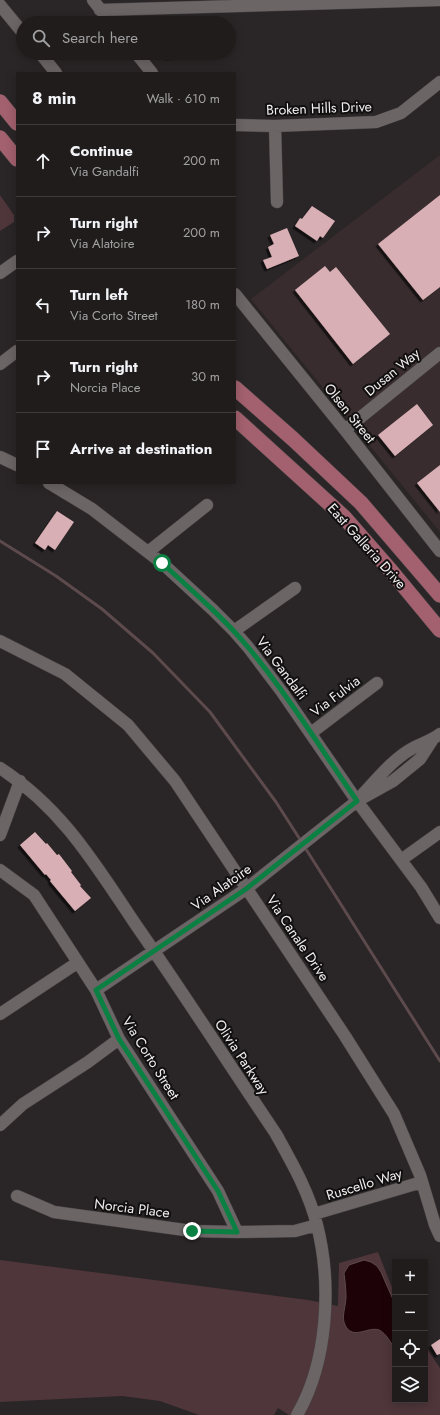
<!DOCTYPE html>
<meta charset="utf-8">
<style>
:root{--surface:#201c1c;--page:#2d2929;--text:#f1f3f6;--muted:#a2a1a3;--line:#3d3a3b}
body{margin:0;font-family:Jost,sans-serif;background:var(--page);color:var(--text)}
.controls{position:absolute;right:12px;bottom:12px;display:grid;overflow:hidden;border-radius:0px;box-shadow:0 2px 10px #0003}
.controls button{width:36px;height:36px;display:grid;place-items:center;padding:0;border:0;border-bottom:1px solid var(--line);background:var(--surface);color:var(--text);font:20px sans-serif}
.stop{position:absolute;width:12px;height:12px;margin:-9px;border:3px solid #0b8043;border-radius:50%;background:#fff}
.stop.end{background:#0b8043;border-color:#fff;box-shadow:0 1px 4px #0008}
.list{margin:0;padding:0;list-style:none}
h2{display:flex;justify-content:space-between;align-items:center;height:52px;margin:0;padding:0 16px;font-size:17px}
h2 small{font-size:13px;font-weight:400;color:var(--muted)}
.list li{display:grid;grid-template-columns:26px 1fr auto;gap:12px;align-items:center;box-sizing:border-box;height:72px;padding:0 16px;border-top:1px solid var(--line)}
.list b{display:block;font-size:15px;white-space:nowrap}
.list p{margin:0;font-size:13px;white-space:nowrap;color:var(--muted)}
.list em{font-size:13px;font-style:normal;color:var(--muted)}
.icon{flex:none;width:22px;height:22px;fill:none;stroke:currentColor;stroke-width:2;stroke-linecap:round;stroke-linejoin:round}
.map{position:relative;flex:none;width:440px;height:1415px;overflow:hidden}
.search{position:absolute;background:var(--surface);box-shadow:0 2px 10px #0003;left:16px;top:16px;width:220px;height:44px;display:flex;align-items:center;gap:10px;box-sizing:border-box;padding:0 14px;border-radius:22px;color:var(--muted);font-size:15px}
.panel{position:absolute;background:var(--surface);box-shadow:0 2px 10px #0003;left:16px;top:72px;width:220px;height:412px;border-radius:0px}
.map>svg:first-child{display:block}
.built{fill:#382c2e}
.green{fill:#4f363a}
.water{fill:#1d0308;stroke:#5d4a4d}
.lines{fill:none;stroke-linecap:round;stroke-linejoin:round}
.stream{stroke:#5d4a4d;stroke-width:3}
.building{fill:#d8afb5;filter:url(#shadow)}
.minor-casing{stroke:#494445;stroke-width:13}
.major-casing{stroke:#494445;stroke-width:16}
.minor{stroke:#6b6566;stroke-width:12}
.major{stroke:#a3606e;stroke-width:15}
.route{stroke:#0b8043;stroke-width:5}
.labels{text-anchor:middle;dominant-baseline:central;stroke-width:4;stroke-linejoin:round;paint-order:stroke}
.street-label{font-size:14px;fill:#f2eeef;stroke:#110f0f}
</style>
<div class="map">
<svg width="440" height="1415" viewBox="0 0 440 1415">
<defs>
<filter id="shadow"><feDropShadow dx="-2.5" dy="2.5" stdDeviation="0" flood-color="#0009"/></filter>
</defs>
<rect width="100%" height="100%" fill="#2a2526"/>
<!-- built -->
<path class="built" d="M440 155V532L251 299Z"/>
<!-- green -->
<path class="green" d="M0 195 14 215V222L0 231Z
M378 1252 395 1295V1400H425V1346L440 1368V1415H289L278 1408 274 1415H199L160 1401 122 1396 0 1402V1260L308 1300 338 1306 339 1263Z"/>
<!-- water -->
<path class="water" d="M364 1260 371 1262 377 1266 381 1272 395 1304V1349C391 1343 386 1333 379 1330 368 1326 353 1341 345 1325 341 1317 346 1306 346 1297 346 1289 345 1281 344 1273L349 1265Z"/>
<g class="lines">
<!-- stream -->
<path class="stream" d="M0 541 56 576 102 609 153 653 210 712 276 802 301 841
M304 846 440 1061"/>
</g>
<!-- building -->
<path class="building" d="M166 53H181V57L166 58Z
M440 195V287L423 300 378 244Z
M312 206 335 221 323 238 320 236 317 241 295 226 300 218 302 219Z
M287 228 299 256 267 269 263 260 272 257 268 247 274 244 270 235Z
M325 266 330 272 336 267 390 334 353 364 295 290Z
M417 404 433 425 395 456 378 435Z
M440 465V512L417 483Z
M57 511 74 522 55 550 48 545 45 550 35 543Z
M35 832 46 844 47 843 57 855 59 854 72 871 71 872 81 885 80 886 91 898 75 911 50 881 51 880 46 874 45 875 20 845Z
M440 1339V1354L437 1355 431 1345Z"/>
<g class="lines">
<!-- minor casing -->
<g class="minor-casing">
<path id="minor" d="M93 0 111 23
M0 5 23 33
M100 10 440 0
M40 53 56 73
M136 53 152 73
M235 125 275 126 376 122 401 113 440 82
M275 126 277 202
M0 273 17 261
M235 294 345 430 440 551
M0 364 17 351
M345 430 440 353
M0 457 17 465
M49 483 92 509 162 563 213 610 234 631 248 647 282 692 357 801 421 887 440 918
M148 552 207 505
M234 631 295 588
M0 641 65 674 128 725 175 781 345 1036 394 1114 420 1175 435 1225 440 1236
M311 733 377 683
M0 768C63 809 95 864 136 925 184 994 229 1064 276 1134 292 1163 309 1192 317 1225 332 1284 328 1362 297 1415
M363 794C377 779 394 758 413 748 422 743 431 741 440 734
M0 835 20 781
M401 860 440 832
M0 870 34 895 96 990 119 1039 218 1191 237 1232
M96 990 246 889 357 801 393 781 420 759 433 739
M0 1014 77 963
M0 1125 23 1104 88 1062 119 1039
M17 1196 54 1212 192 1231 237 1232 295 1231 317 1225
M314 1214 422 1182"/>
</g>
<!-- major casing -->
<g class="major-casing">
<path id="major" d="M0 102 17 123
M0 138 17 159
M235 388 293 439 361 503 440 595
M235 418 344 517 392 572 440 630"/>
</g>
<!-- minor -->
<use href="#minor" class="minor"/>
<!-- major -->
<use href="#major" class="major"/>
</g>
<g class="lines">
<!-- route -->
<path class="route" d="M162 563C191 590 222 616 247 646 288 695 321 749 357 801L246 889 96 990 119 1039 218 1191 237 1232 192 1231"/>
</g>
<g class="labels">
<!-- street labels -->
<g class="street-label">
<text transform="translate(319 108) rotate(-2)">Broken Hills Drive</text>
<text transform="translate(392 372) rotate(-39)">Dusan Way</text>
<text transform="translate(350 413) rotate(51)">Olsen Street</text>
<text transform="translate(367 546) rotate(48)">East Galleria Drive</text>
<text transform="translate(282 668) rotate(53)">Via Gandalfi</text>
<text transform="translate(335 696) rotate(-37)">Via Fulvia</text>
<text transform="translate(221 887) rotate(-35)">Via Alatoire</text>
<text transform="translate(298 938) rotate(56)">Via Canale Drive</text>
<text transform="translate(242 1057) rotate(57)">Olivia Parkway</text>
<text transform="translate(151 1058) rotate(58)">Via Corto Street</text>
<text transform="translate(364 1184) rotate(-17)">Ruscello Way</text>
<text transform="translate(132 1208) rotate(7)">Norcia Place</text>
</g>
</g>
</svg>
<div class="controls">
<button>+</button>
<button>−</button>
<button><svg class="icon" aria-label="locate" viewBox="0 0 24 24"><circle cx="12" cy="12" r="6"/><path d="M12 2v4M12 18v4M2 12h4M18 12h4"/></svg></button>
<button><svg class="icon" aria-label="layers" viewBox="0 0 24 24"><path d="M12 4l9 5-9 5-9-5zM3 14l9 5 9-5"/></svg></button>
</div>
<div class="stop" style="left:162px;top:563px"></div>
<div class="stop end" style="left:192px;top:1231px"></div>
<div class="search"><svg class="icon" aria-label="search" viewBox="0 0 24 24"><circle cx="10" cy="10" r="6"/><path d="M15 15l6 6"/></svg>Search here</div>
<section class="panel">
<h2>8 min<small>Walk · 610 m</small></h2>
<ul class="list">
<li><svg class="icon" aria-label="ahead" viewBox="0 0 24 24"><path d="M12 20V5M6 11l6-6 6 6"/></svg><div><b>Continue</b><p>Via Gandalfi</p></div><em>200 m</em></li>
<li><svg class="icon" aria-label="right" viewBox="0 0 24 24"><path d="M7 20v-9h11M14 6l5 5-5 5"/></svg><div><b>Turn right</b><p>Via Alatoire</p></div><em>200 m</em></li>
<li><svg class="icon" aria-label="left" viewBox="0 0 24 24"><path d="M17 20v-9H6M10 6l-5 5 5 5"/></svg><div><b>Turn left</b><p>Via Corto Street</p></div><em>180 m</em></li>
<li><svg class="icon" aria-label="right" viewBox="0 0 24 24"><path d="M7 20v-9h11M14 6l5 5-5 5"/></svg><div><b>Turn right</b><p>Norcia Place</p></div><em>30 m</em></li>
<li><svg class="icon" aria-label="arrive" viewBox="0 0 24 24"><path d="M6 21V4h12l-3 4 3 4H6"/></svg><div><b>Arrive at destination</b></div></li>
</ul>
</section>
</div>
